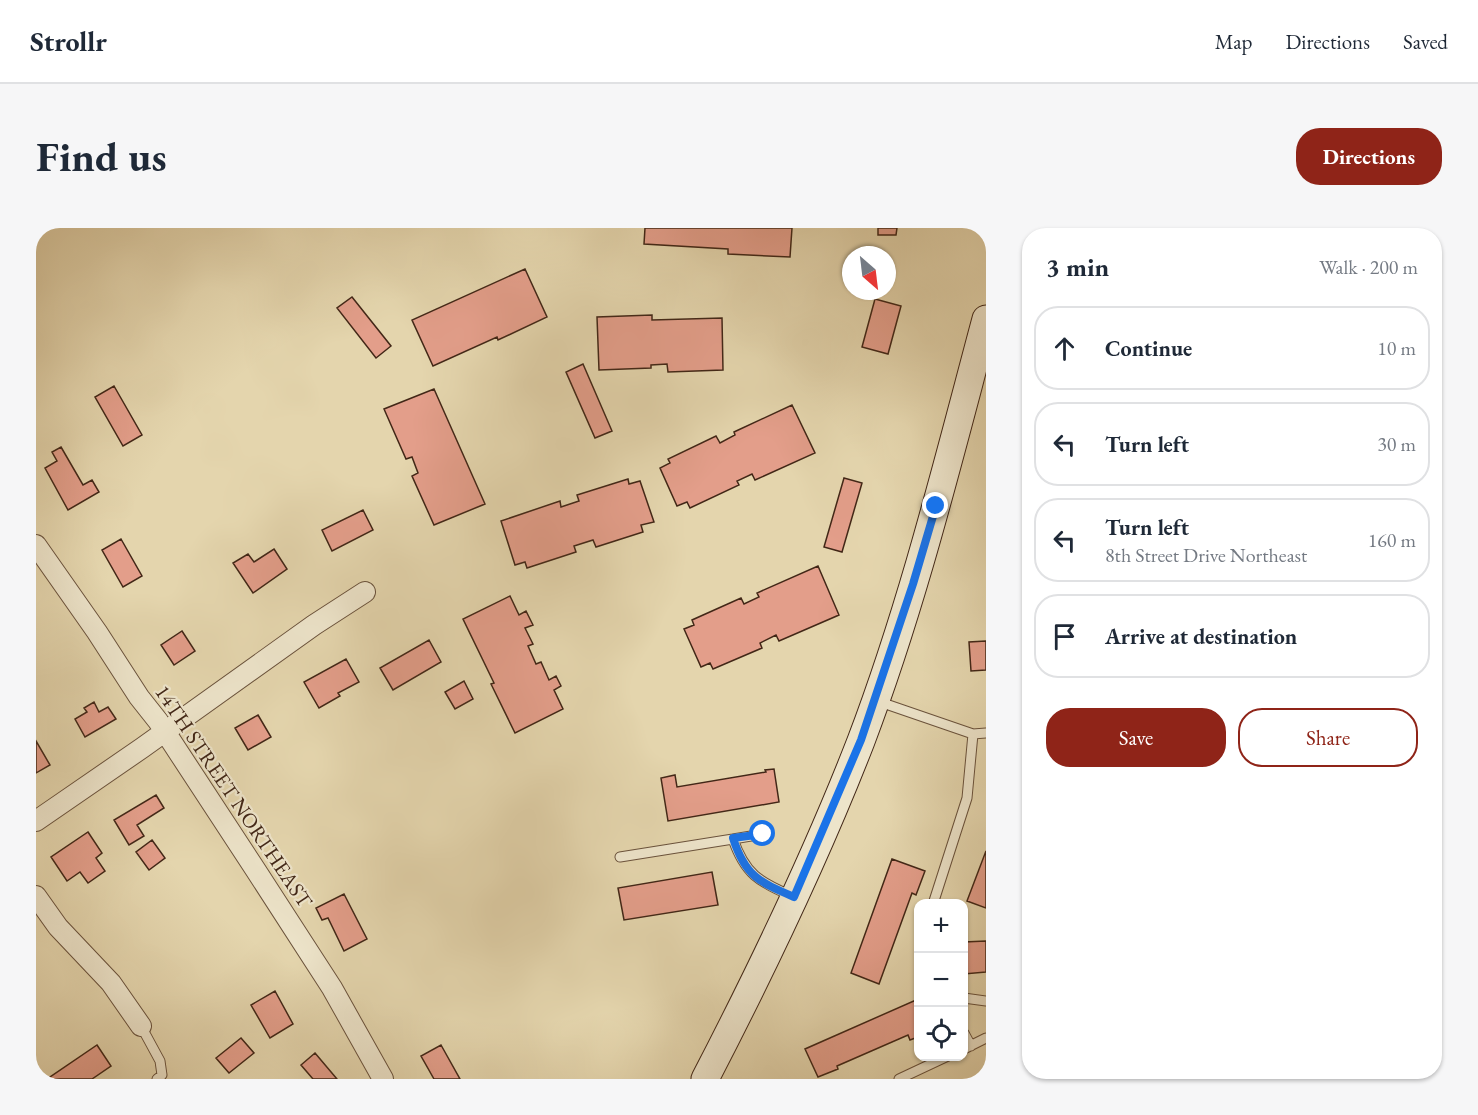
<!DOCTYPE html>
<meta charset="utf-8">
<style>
:root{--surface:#fff;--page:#f6f6f7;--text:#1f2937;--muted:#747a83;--line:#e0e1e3;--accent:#8f2418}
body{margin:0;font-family:"EB Garamond",serif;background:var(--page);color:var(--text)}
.controls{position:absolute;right:18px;bottom:18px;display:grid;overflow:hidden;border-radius:12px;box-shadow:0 2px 4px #0004}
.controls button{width:54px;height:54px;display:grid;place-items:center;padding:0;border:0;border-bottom:2px solid var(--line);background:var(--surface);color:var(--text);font:30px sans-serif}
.compass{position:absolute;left:806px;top:18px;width:54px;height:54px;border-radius:50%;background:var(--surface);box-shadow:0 2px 4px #0004;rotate:152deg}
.stop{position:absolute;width:18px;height:18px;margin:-14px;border:4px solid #1a73e8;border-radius:50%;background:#fff}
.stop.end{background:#1a73e8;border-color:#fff;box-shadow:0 2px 6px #0008}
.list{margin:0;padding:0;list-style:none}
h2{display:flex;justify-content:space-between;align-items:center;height:78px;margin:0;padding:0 24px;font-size:26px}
h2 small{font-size:20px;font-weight:400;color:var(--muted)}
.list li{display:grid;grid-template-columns:39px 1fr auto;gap:18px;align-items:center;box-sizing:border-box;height:84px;margin:0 12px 12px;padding:0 12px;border:2px solid var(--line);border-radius:24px}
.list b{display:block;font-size:22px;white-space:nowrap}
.list p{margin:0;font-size:20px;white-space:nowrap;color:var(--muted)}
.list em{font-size:20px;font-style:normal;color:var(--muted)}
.actions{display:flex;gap:12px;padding:18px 24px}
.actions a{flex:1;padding:14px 0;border:2px solid var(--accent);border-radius:24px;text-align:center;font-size:21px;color:var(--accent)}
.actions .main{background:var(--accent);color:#fff}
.icon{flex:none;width:33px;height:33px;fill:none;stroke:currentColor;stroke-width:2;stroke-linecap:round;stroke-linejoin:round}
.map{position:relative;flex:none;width:950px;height:851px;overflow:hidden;border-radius:24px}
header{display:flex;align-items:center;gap:36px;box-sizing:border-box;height:84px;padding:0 30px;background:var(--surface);border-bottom:2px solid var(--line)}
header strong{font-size:28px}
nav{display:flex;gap:33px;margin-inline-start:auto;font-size:21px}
.intro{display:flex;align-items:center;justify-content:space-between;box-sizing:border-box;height:144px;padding:0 36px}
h1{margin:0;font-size:42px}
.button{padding:15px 27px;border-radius:24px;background:var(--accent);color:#fff;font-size:21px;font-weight:700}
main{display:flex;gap:36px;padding:0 36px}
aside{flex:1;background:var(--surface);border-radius:24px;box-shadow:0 2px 4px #0004}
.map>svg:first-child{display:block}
.building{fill:#e39e8a;stroke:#422717;stroke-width:1.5}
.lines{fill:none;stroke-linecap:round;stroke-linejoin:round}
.service-casing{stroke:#6a523c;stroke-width:11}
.minor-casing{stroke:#6a523c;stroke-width:22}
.secondary-casing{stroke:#422717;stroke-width:29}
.service{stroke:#ede4ca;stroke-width:9}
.minor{stroke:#ede4ca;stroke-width:20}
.secondary{stroke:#ede4ca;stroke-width:27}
.route{stroke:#1a73e8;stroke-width:8}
.labels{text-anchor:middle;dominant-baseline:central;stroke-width:4.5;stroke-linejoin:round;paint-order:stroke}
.street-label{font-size:21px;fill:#422717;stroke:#ede4ca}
</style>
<header>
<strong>Strollr</strong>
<nav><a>Map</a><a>Directions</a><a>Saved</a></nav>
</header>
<div class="intro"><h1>Find us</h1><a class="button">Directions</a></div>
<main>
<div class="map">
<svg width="950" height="851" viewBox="0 0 950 851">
<rect width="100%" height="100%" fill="#e4d5ad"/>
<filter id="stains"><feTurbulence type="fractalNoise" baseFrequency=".00333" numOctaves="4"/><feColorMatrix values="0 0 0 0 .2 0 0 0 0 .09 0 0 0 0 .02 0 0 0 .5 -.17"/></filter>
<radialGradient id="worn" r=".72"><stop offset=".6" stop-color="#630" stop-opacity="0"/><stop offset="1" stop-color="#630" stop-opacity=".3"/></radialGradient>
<!-- building -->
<path class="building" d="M609 0H756L754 29 692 26V21L608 16Z
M842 0H861L860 7H842Z
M489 41 511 89 462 112 461 109 397 138 376 92Z
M316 69 355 118 340 130 301 80Z
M839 71 865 78 852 126 826 119Z
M616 87V92L686 90 687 142 632 144 631 136 615 137V140L563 142 561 89Z
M547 136 576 203 559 210 530 144Z
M78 158 106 207 87 218 59 169Z
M398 161 449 276 398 297 376 248 382 245 376 229 370 231 348 181Z
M756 177 779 225 719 252 716 246 701 253 703 257 654 280 651 274 641 278 624 240 634 235 632 231 680 208 684 215 699 207 698 204Z
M25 219 47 257 56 252 63 264 32 282 9 240 21 233 16 224Z
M808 250 826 255 806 324 788 319Z
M592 251 593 256 604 253 618 294 605 297 607 304 560 319 557 312 538 318 540 324 491 340 489 334 479 337 465 293 524 273 525 279 543 273 541 267Z
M327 282 337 302 296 323 286 302Z
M85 311 106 348 87 359 66 322Z
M238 321 251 341 217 365 197 335 212 326 218 334Z
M782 338 803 387 743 413 740 407 724 415 726 420 677 441 674 435 665 439 648 401 658 397 656 392 705 370 708 376 723 369 721 365Z
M474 368 483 387 490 383 497 397 489 400 497 416 492 418 500 436 505 434 513 452 520 448 525 458 518 462 527 481 479 505 455 456 458 455 427 391Z
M146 403 159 423 138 437 125 417Z
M393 412 405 434 357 462 344 440Z
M950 413V442L935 443 933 414Z
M310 431 323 454 302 465 304 468 283 480 268 454Z
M428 453 437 471 419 481 409 464Z
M58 474 63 484 72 479 80 491 49 509 39 491 51 484 48 480Z
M222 487 235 509 212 522 199 500Z
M0 513 14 537 0 545Z
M738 541 743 574 632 593 625 550 639 547 641 559 730 544 729 542Z
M120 567 128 580 101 597 108 608 93 617 78 592Z
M52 604 66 625 60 630 69 643 52 655 44 644 31 653 15 629Z
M116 612 129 630 113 642 100 624Z
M950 623V680L931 673Z
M856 631 889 643 880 667 876 665 843 756 815 745Z
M676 644 682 677 588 692 582 660Z
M308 666 331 711 308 723 292 690 286 692 280 680Z
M950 713V744L928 746V714Z
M239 763 257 796 234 810 215 777Z
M880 772 882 777V809L874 812 872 807 801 838 802 841 782 849 769 821Z
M205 810 218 825 193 845 180 830Z
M61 817 75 838 56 851H11Z
M405 817 424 851H398L385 828Z
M279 825 301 851H277L265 837Z"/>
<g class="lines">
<!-- service casing -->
<g class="service-casing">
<path id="service" d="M841 473 937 506 950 505
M697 611 727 606
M584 629 697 611C709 646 723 654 756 668
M897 676 931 570 937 506
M928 770 950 773
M105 798 124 833 126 847 121 851
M928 805 935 818
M928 821 950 810
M863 851 912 828"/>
</g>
<!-- minor casing -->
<g class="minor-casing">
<path id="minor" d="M0 317 61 404 103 469 122 493 219 641 296 760 347 851
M0 593 106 520 278 397 329 364
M0 668 22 699 75 755 105 798"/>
</g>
<!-- secondary casing -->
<g class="secondary-casing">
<path id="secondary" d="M669 851C726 741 780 629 825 513 877 376 912 233 950 91"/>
</g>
<!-- service -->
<use href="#service" class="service"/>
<!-- minor -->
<use href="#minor" class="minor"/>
<!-- secondary -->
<use href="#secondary" class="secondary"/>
</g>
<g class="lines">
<!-- route -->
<path class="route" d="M727 606 697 610C709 648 723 654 758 669L825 512 877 356 900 278"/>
</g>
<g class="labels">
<!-- street labels -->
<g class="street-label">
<text transform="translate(198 568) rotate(56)">14TH STREET NORTHEAST</text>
</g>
</g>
<rect width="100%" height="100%" filter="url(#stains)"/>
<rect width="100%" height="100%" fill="url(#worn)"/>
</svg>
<div class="controls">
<button>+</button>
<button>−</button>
<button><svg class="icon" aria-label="locate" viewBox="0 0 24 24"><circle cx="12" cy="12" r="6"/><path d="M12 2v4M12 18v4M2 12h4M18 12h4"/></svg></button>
</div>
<svg class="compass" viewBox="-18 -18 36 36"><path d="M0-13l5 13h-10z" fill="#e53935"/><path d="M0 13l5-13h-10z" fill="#747a83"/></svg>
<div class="stop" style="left:727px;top:606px"></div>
<div class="stop end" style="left:900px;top:278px"></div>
</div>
<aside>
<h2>3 min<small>Walk · 200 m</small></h2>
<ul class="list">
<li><svg class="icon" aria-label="ahead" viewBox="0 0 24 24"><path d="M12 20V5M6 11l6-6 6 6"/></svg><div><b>Continue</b></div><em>10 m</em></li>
<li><svg class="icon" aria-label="left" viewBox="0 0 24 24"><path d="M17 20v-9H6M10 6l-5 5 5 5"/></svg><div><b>Turn left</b></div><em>30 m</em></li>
<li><svg class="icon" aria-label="left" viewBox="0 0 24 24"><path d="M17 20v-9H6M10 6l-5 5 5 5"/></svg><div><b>Turn left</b><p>8th Street Drive Northeast</p></div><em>160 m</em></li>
<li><svg class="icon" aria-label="arrive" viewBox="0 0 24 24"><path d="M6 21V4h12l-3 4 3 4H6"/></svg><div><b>Arrive at destination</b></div></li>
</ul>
<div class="actions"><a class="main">Save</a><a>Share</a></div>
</aside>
</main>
